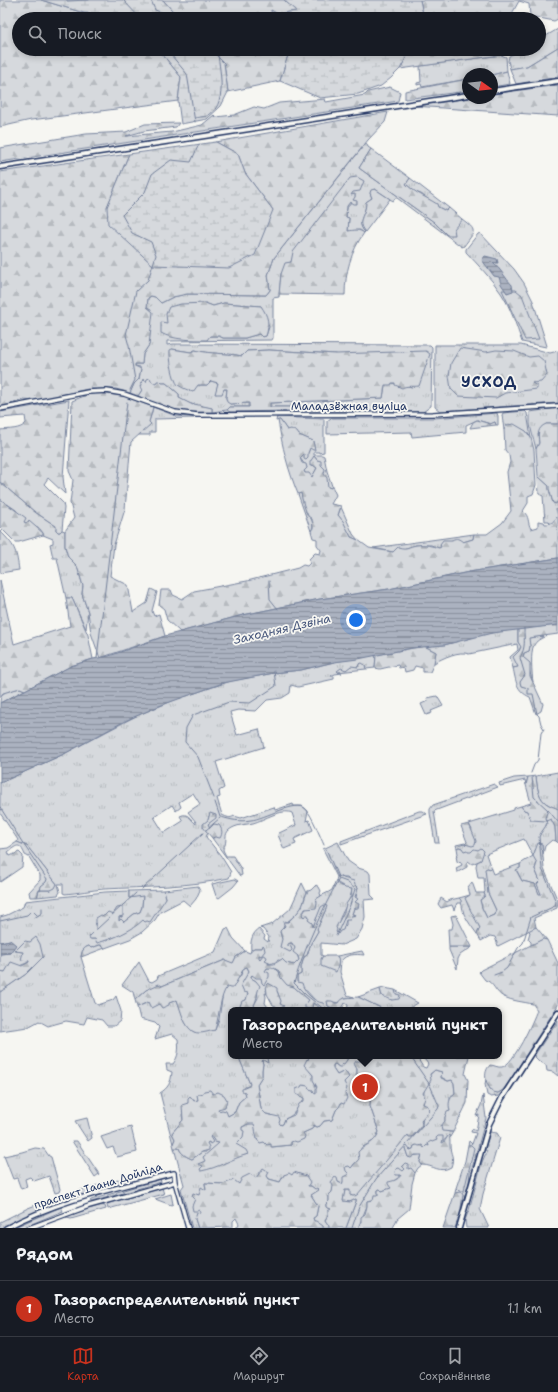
<!DOCTYPE html>
<html lang="ru">
<meta charset="utf-8">
<style>
:root{--surface:#171b24;--page:#20242c;--text:#f1f3f6;--muted:#9ea1a6;--line:#363941;--accent:#c8321e}
body{margin:0;font-family:"Shantell Sans",sans-serif;background:var(--page);color:var(--text)}
.compass{position:absolute;left:462px;top:68px;width:36px;height:36px;border-radius:50%;background:var(--surface);box-shadow:0 2px 6px #0003;rotate:105deg}
.you{position:absolute;left:356px;top:620px;width:14px;height:14px;margin:-10px;border:3px solid #fff;border-radius:50%;background:#1a73e8;box-shadow:0 0 0 6px #1a73e833}
.badge{display:grid;place-items:center;width:26px;height:26px;border-radius:50%;background:var(--accent);color:#fff;font-size:13px;font-weight:700}
.pin{position:absolute;translate:-50% -50%;border:2px solid #fff;box-shadow:0 1px 4px #0006}
.popup{position:absolute;left:228px;top:1007px;width:274px;height:52px;box-sizing:border-box;display:grid;place-content:center;border-radius:8px;background:var(--surface);filter:drop-shadow(0 1px 3px #0005);font-size:13px;white-space:nowrap;color:var(--muted)}
.popup b{font-size:15px;color:var(--text)}
.popup::after{content:'';position:absolute;left:50%;top:100%;margin-left:-8px;border:8px solid transparent;border-top-color:var(--surface)}
.list{margin:0;padding:0;list-style:none}
h2{display:flex;justify-content:space-between;align-items:center;height:52px;margin:0;padding:0 16px;font-size:17px}
h2 small{font-size:13px;font-weight:400;color:var(--muted)}
.list li{display:grid;grid-template-columns:26px 1fr auto;gap:12px;align-items:center;box-sizing:border-box;height:56px;padding:0 16px;border-top:1px solid var(--line)}
.list b{display:block;font-size:15px;white-space:nowrap}
.list p{margin:0;font-size:13px;white-space:nowrap;color:var(--muted)}
.list em{font-size:13px;font-style:normal;color:var(--muted)}
.icon{flex:none;width:22px;height:22px;fill:none;stroke:currentColor;stroke-width:2;stroke-linecap:round;stroke-linejoin:round}
.map{position:relative;flex:none;width:558px;height:1228px;overflow:hidden}
.search{position:absolute;background:var(--surface);box-shadow:0 2px 6px #0003;left:12px;right:12px;top:12px;height:44px;display:flex;align-items:center;gap:10px;box-sizing:border-box;padding:0 14px;border-radius:22px;color:var(--muted);font-size:15px}
.sheet{height:108px;background:var(--surface)}
nav{display:flex;justify-content:space-around;align-items:center;box-sizing:border-box;height:56px;border-top:1px solid var(--line);background:var(--surface);font-size:11px;color:var(--muted)}
nav a{display:grid;justify-items:center;gap:2px}
nav .on{color:var(--accent)}
.map>svg:first-child{display:block}
.grass{fill:url(#grass-tufts);stroke:#78849e;fill-rule:evenodd}
.forest{fill:url(#forest-firs);stroke:#78849e}
.wetland{fill:url(#wetland-marsh);stroke:#78849e}
.park{fill:#d6d9dd;stroke:#78849e}
.water{fill:url(#water-rules);stroke:#717e99}
.lines{fill:none;stroke-linecap:round;stroke-linejoin:round}
.stream{stroke:#717e99;stroke-width:1}
.secondary-casing{stroke:#1b2f5e;stroke-width:6}
.primary-casing{stroke:#1b2f5e;stroke-width:7}
.secondary{stroke:#f6f6f2;stroke-width:3.5}
.primary{stroke:#f6f6f2;stroke-width:4}
.labels{text-anchor:middle;dominant-baseline:central;stroke-width:3.5;stroke-linejoin:round;paint-order:stroke}
.street-label{font-size:11px;fill:#1b2f5e;stroke:#f6f6f2}
.water-label{font-size:12px;font-style:italic;fill:#46567b;stroke:#f6f6f2}
.district-label{font-size:15px;font-weight:bold;letter-spacing:1px;fill:#1b2f5e;stroke:#f6f6f2}
</style>
<div class="map">
<svg width="558" height="1228" viewBox="0 0 558 1228">
<defs>
<pattern id="grass-tufts" width="24" height="20" patternUnits="userSpaceOnUse"><rect width="24" height="20" fill="#d6d9dd"/><path d="M3 7l-1-3M5 7V3M7 7l1-3M15 17l-1-3M17 17v-4M19 17l1-3" fill="none" stroke="#b7bbc0"/></pattern>
<pattern id="forest-firs" width="22" height="20" patternUnits="userSpaceOnUse"><rect width="22" height="20" fill="#d6d9dd"/><path d="M5 1l3.5 6h-7zM16 11l3.5 6h-7z" fill="#b7bbc0"/></pattern>
<pattern id="wetland-marsh" width="20" height="14" patternUnits="userSpaceOnUse"><rect width="20" height="14" fill="#d6d9dd"/><path d="M1 5h8M5 5V1M11 12h8M15 12V8" fill="none" stroke="#b7bbc0"/></pattern>
<pattern id="water-rules" width="6" height="5" patternUnits="userSpaceOnUse"><rect width="6" height="5" fill="#abb2c0"/><path d="M0 2.5h6" fill="none" stroke="#8a919f"/></pattern>
</defs>
<rect width="100%" height="100%" fill="#f6f6f2"/>
<filter id="ink" filterUnits="userSpaceOnUse"><feTurbulence type="fractalNoise" baseFrequency=".025" numOctaves="2"/><feDisplacementMap in="SourceGraphic" scale="8" xChannelSelector="R" yChannelSelector="G"/><feConvolveMatrix kernelMatrix="1 2 1 2 8 2 1 2 1" color-interpolation-filters="sRGB"/></filter>
<g filter="url(#ink)">
<!-- grass -->
<path class="grass" d="M558 29V47L527 66 510 69 508 61 509 56 523 49H539V40Z
M501 55 506 57 507 71 492 75V74H468V79L422 87 421 84 417 85V83L421 82 420 66Z
M366 143 368 147 371 149 359 168 434 222 447 235 462 219C478 231 475 231 464 246L462 247 397 198H395L393 201 375 189 370 193 372 198 366 202C366 216 355 221 365 232L364 233 360 230 348 231 349 218 346 217C347 210 346 204 354 201L351 195 352 192 357 190V177L281 274 279 297 273 298V338L272 340 167 341V345L173 344 430 345 432 347 431 406 423 412 292 411V407H270V403L383 398 385 385 392 383 412 387 336 354 269 350 247 351 242 356C227 353 210 354 195 350L191 352 172 349 198 385H207L211 381 218 383 216 394 224 389H227L226 398 230 404 249 403V407H230L227 410 212 412V408C199 406 189 405 179 398V394L166 383C158 384 153 382 146 382L144 379 141 383 142 390 138 396 130 393 134 384 139 379 140 367 135 366V364H142L143 354 149 345 151 309 147 307 148 298 151 296 155 297 161 303 173 297 187 294 266 295 270 290 268 275 274 258ZM205 303 213 306 224 303 261 306 269 327 266 336 262 337 259 334 245 338H223L219 336H210L206 340 167 323Z
M410 178 449 208 446 211 438 207 421 194 415 192 406 184Z
M480 233 514 269 524 283 533 301 547 346 546 347 522 342C516 325 511 308 501 293 491 278 478 265 466 252V249L478 234Z
M435 345H521L550 353 558 351V403L440 411 435 407Z
M153 407 176 416 192 417 194 418 155 419V432H150V435H138C148 426 150 421 153 407Z
M558 408V424H546L538 433 539 443 536 449 530 425V412Z
M525 411 527 413 531 438 526 431 507 425 504 430 502 415 503 413Z
M497 413 498 416V425H496L495 422 491 424 477 420 466 425V432L412 437 411 432 327 434V421L331 418H434Z
M277 417 324 419V452L319 453V452H314V455H322L324 456 327 471 332 486 331 488 327 487 321 465 314 456 311 466 313 465 317 468 312 477 305 473 304 471 307 468 300 458 303 454 308 453 313 441 287 430 280 420 276 421Z
M538 476 549 486V489L553 503H556L558 500V509H556L558 516 555 521 550 524 549 521H545L543 496 539 494Z
M0 482 35 512 56 526V530L58 532H60L62 530 65 531V546L68 557 77 566 83 586 82 594 88 612 86 629 72 598H66L57 558H53L50 544 53 543V539L43 535V533L40 529 24 522 16 510 0 499Z
M301 493C302 500 306 506 306 512 311 518 316 524 311 531L298 494Z
M341 507 353 534 358 540 351 537 343 522 338 515Z
M474 534 473 539 463 542C454 536 447 542 439 548L431 545H416L393 552 373 548Z
M518 629V642L521 646 519 651 518 667 513 668 510 657 518 650 517 644 469 654C459 650 443 658 434 663L436 652 424 646 444 645 484 634Z
M542 636 544 637C540 639 536 641 534 645 530 651 532 675 533 682 529 673 530 664 523 657L524 653 529 651 530 646 528 638Z
M376 655 375 668 366 669 365 665 338 672 342 673 335 674 331 676H334V679L298 687 291 685 290 693 282 698 267 700 256 711 238 710 230 712 237 735 259 729 264 747 216 762 224 788 219 791 220 797 217 798 222 815C227 817 230 819 234 816L241 818 274 807 275 810 293 804 294 806H302L308 811 306 821 309 820 313 830 294 839 296 844 284 849 278 835 279 833 296 825 292 813C282 808 264 820 253 823 245 825 237 824 229 830 224 835 227 839 225 845 224 847 223 848 223 850L226 856H233L241 869 242 875 240 876 212 838H214L208 824 211 821 209 816 206 830 208 833 206 837 221 856 231 872 229 878C188 887 146 887 104 889 91 890 78 893 65 894L63 893V884H58L60 892 58 895 37 897 39 890H51L57 884 27 846 17 842 18 840 0 813V783L64 754 136 716 177 699 231 681 274 673 301 670 334 662ZM193 793 200 804 188 812 196 822V824C190 819 188 812 180 816L183 821 164 833 154 817 172 805 176 811 181 807 179 802Z
M20 688 25 690 0 703C0 690 10 691 20 688Z
M437 696 443 706 431 711 432 713 426 715 421 704 428 701 427 698Z
M558 772V809C555 807 552 807 549 805 538 800 537 786 536 776Z
M528 777 526 785 525 780 500 786 499 783 514 778Z
M494 784 498 787 434 811 439 843H435L430 813V809L433 805Z
M521 806 524 810 551 819 555 827 556 841 552 840 545 846 543 854 542 844 535 850 537 863 535 869 540 881 541 894 539 895 535 884 522 881 516 869 520 868V864L533 856 524 839 486 854 491 869 487 868 488 893 496 910 494 915 487 918 482 908 480 900 485 896 484 893 485 892 484 878H478L476 866 477 862 481 860 478 850 471 853 463 851 462 848 459 847 457 848 456 845 465 843 466 845 472 830 469 824 514 810V808Z
M419 811H423L427 814 341 844V841Z
M338 842 348 861 358 868 368 871 370 874 371 895 375 899 364 900 365 917 362 929 356 939 342 945 321 943V955L323 956 321 959 335 972C338 967 340 961 337 956L362 951 364 955C355 954 346 954 341 961L340 972 346 992 347 995 354 997 344 998 339 1003 328 1001V1006L335 1010C317 1010 311 991 297 983V976L301 974V967L304 957 307 955 311 943 318 931 317 929 326 909 317 917 313 927 308 920 302 915C305 909 312 902 317 898 321 895 328 893 332 890L336 881 339 885 352 889C351 900 344 908 340 918 338 922 340 927 340 931L346 925V919L352 914 354 908H357L355 902 358 888 347 878H343L341 876 337 877 323 849Z
M235 879 238 881 233 887 219 898 216 896 212 884Z
M302 883 307 893C304 897 304 901 303 905 300 911 292 918 287 922L285 921 283 929 280 932 282 939 288 946 287 944 290 943 294 945 299 960 294 965 285 963 284 961 278 960C270 967 266 962 258 958L262 948H254L251 950C250 942 252 933 259 929L265 936 264 939 268 942 269 937 263 929 260 928 272 924 290 909Z
M198 886 200 890 196 899 190 906 183 900 160 912 155 920 142 932 130 939 105 948 100 945 91 948 89 946C83 948 82 951 81 957L95 1003 98 1005 113 1000 116 996 121 1011 120 1021 114 1026H107L102 1020 87 1017 84 1024 66 1021 48 1026 39 1021 28 1027 0 1031V992L26 974 43 957 36 938 16 951 23 952 29 962 5 972 0 971V954L10 953V940L0 942V917L7 915 23 907 25 901 105 892 129 891V898L143 895 142 907 140 912 134 914 124 922 119 921V916L122 917C108 912 105 916 95 924L96 930 91 939H95L98 942C127 936 145 918 166 898L164 890Z
M470 895 472 910 480 928 477 934C472 927 468 922 464 914 462 908 462 902 459 898Z
M536 927 547 940 543 939 531 946V942L528 939 530 932 528 930Z
M228 928 233 938 245 951 236 957 233 964 225 960 162 986 146 990 135 1000 133 992 122 985 139 962 149 981 152 982 157 979 158 976 215 952 225 929Z
M449 947H472L460 955 458 959 457 969 449 950Z
M247 967C252 974 249 991 246 999 245 1002 243 1004 240 1006L241 1010H231V1056H240L241 1057 240 1060 250 1084 249 1086 245 1087 246 1096 239 1102 235 1112 228 1116 219 1111 213 1094 203 1093 198 1100 194 1101 191 1097 182 1115 183 1120 172 1133 175 1139 173 1144 160 1093C168 1088 171 1083 172 1072L167 1070 166 1064H173C179 1056 179 1049 178 1039L172 1034 155 1039 159 1027 155 1023 140 1019 137 1007 149 1002 159 1004 169 1003 177 1000 185 1022 189 1028 194 1032 215 1030 219 1019 223 992 227 986 240 977 244 968Z
M267 968H274L279 971 281 978 294 987 309 1000 307 1003 310 1009 312 1008 313 1003 323 1010H292L290 1008 285 1010 280 1008C282 1004 279 995 277 991L266 990 267 994 265 993 266 997 265 1003 270 1010H256L254 1005 258 998 256 981 251 978V976L265 971Z
M380 989 382 996 392 1000 396 994 395 990 418 1003 406 1010H381V1008L358 997Z
M270 1056H309C308 1063 307 1071 313 1075 313 1083 318 1085 316 1094L304 1085 302 1087 299 1095 304 1098V1101C295 1108 297 1114 285 1119L283 1124 281 1125 272 1115 266 1114 261 1109 257 1084 262 1076V1070L263 1064 262 1061Z
M347 1056H363V1062L357 1069V1082L362 1085 364 1093 369 1092 371 1094 370 1106 379 1132 375 1140 361 1148 360 1159 354 1164 343 1182 342 1184 338 1182 334 1186 332 1192 329 1195V1201L326 1204V1206L327 1208H331V1209L325 1220 329 1226V1228H323V1226L314 1221 313 1218 316 1216 318 1206 311 1195 315 1192V1189L311 1186H308L292 1175H284L280 1182 269 1179 267 1176 239 1184 234 1181 223 1184 205 1183 206 1190 200 1195 192 1196 195 1199 200 1212 195 1219 198 1228H192L181 1189 184 1185 174 1148H179C181 1154 187 1157 192 1159L202 1152H206V1143L209 1142 211 1135 215 1142 219 1143 218 1145 223 1164 233 1158 248 1154 236 1144 242 1127 248 1124 254 1123 256 1130 257 1140 271 1144 272 1147 291 1145V1142L294 1140 303 1133 312 1129 314 1125 317 1127 320 1126 324 1121 332 1120 336 1110 339 1107 341 1102 343 1104 345 1093 344 1082 349 1077 345 1071 337 1075 333 1069V1065L335 1064 339 1067 347 1060Z
M435 1070 442 1072 441 1078 448 1081 452 1080 454 1083 455 1093 450 1097V1111L445 1117V1121L443 1125 445 1130 449 1132H453L450 1137 449 1136 441 1143 437 1140 424 1148 414 1146 413 1149 409 1150 405 1148 408 1157 422 1154 420 1162 422 1165 418 1168 415 1173 408 1169 403 1171 400 1170C401 1177 398 1178 392 1182L391 1188 382 1191 380 1189 378 1190V1195L373 1200 367 1201V1206L358 1228H346L356 1201V1199L350 1202 342 1201 345 1190H350L408 1135 412 1137C415 1134 421 1128 422 1124 425 1108 419 1081 435 1070Z
M486 1079 490 1089 498 1093 503 1090 499 1096 491 1097 487 1095 485 1084Z
M483 1095 486 1118 473 1165 470 1172 469 1182 460 1214 463 1195 455 1193 456 1188 458 1189 471 1145H468L469 1141 472 1144 476 1133 471 1132 472 1129 476 1131 479 1115 476 1116 481 1105Z
M87 1118 92 1138 88 1141 75 1121Z
M490 1132 497 1133 500 1138 483 1194 480 1209 489 1228H466L465 1220 469 1210 482 1162 487 1151 485 1150 486 1145Z
M72 1141H77L99 1174 95 1177Z
M35 1148 44 1149 49 1156 51 1157 60 1189 59 1192 55 1193 49 1176 34 1181 30 1177 25 1179 27 1187 21 1189 17 1178 13 1179 4 1156 22 1152Z
M130 1176 131 1181 113 1187 109 1183Z
M160 1179 161 1182 92 1202 90 1201 91 1200Z
M105 1183V1187L101 1190 62 1201 61 1196Z
M162 1188 164 1194 108 1209 107 1205 109 1203Z
M171 1194 173 1204 171 1205 155 1199Z
M52 1199V1203L50 1205 0 1228V1222L28 1208Z
M102 1205 105 1206 106 1209 71 1219 67 1218 66 1216Z
M61 1207 63 1211 22 1228H12Z"/>
<!-- forest -->
<path class="forest" d="M0 0H41L84 13 124 15 129 19H19V49H158L181 77 178 101 31 120 0 127Z
M163 0H284L297 11 271 15 272 19H187L179 18Z
M420 0H558V19L554 21 530 16 529 4 519 1 509 19H424Z
M558 47V77L516 84 510 69 527 66Z
M210 49H290L280 81 228 92 224 63Z
M411 49H502L501 55 400 69Z
M507 71 510 84 492 87V75Z
M468 79V91L405 99V91Z
M558 85V116L414 106 469 98H492V94Z
M390 87 400 92 398 101 0 162V148L86 134 126 132 145 124 179 123 176 127 144 131 126 136 172 132 202 125 214 115 216 117 234 115 254 107 264 109 279 103 325 99 326 102 365 95 368 92Z
M388 112 385 122 368 140 274 258 268 275 270 290 266 295 187 294 173 297 161 303 155 297 151 296 148 298 147 307 153 312 149 345 143 354 142 364H135V366L141 369 139 379 134 384 130 393 116 389H88L34 401 24 400 0 407V172L129 154 107 207 140 253 153 265 273 210 245 173 238 154 216 142Z
M371 149 410 178 406 184C415 193 426 197 437 204L438 207 446 211 449 208 462 219 454 229 455 235H447L434 222 359 168Z
M357 177 364 181 360 191 353 192 351 195 355 194V197L353 200 357 201V204H353L350 202 347 206 346 217 349 218 348 231C355 230 359 229 364 233 351 251 345 273 345 295L279 294 281 274 285 263 291 262 293 252 350 178Z
M375 189 390 199 365 232C355 221 366 216 366 202L372 198 370 193 371 190Z
M502 290H516L522 295 539 339 525 340Z
M205 303 213 306 224 303 261 306C268 316 270 324 266 336L262 337 259 334 245 338H223L219 336H210L207 340C192 340 173 340 161 333V322L167 323 166 314 169 307 181 304Z
M460 348 486 352 496 350 514 351 529 357 538 356 544 361 547 375 541 382 532 383 537 386V389L505 393 496 398 458 396 451 389 449 376 451 363Z
M172 349 191 352 195 350C210 354 227 353 242 356L247 351 269 350 336 354 426 351 430 354 419 386C413 387 407 385 402 388L395 385V383H392L391 385H385L383 398 270 403V407H292V411L230 412 227 410 230 407H249V403L230 404 227 402 226 398 227 389H224L222 394H215L218 383 211 381 207 385H198L193 392C188 390 182 388 178 385 173 380 169 357 170 350Z
M150 378 152 382 156 384 157 381H160L162 383H166L179 394V398L193 405 194 404 212 408V412H184L164 407 138 396 142 390 140 387 143 379 146 382 147 379Z
M98 393 124 396 153 407 149 422 151 424 131 442 125 509 114 545 110 576 128 585 133 612 147 603 151 589 157 592 152 611 154 616 159 614 165 636 100 658 91 633 88 612 82 594 83 586 77 566 68 557 65 546V531L74 518 70 503 73 480 69 471 72 401 89 394Z
M69 400 63 477 65 494 48 478 44 484 63 503 64 508 62 530 60 532H58L56 530V526L35 512 0 482V430C8 429 21 430 26 423L25 416 0 418V412Z
M278 420H280L287 430 291 429 297 432 299 435 313 441 315 450H313L310 448 308 453V458L306 460 304 459V454L300 458 302 463 306 464 307 468 304 471 305 473H309L312 477 317 468 313 465 310 466V462L314 456 317 460 321 461V465L325 469 324 474 327 478 328 487 331 488 332 486 336 495 331 504 341 506 338 515 343 521 351 537 358 540 369 548 393 552 398 547C408 550 408 546 417 545 425 544 432 546 439 548L441 547 440 544 443 540H452C457 537 459 539 463 542L473 539 474 534H487L502 523 511 511 507 472 510 462 509 455 505 450 504 430 507 425 514 424 526 431 531 438 534 450 536 485 533 494 528 496V503L523 511C530 517 527 522 531 529L538 527V521L544 522 545 524C553 524 553 521 558 516V558L469 572 389 589 320 599 243 615 180 632 167 620 164 609 159 605 161 590H171L173 595 182 599 194 591 247 581 298 568 303 565 307 566 310 563 309 559 315 553 320 554 321 550 317 545V539L313 538 311 531 313 528 312 519 308 516C305 509 302 501 301 493L298 494C288 470 282 446 278 420Z
M477 420 490 424 495 422 496 425 470 428 473 422Z
M546 424H558V500L556 504 553 503 549 489V486L538 476 536 449 539 443C538 434 537 428 546 424Z
M0 499 26 518 24 522 26 523 29 521 43 533V535L19 542H15L0 527Z
M0 531C15 546 16 549 19 570L0 573Z
M0 580 14 644 70 626 66 598H72L88 635 93 659 71 666 25 690 20 688 3 693 0 697Z
M558 625V634L529 638 530 646 529 651 524 653 523 657 530 663V676L543 704 541 711 536 714 530 697C516 691 516 681 513 668L518 667 513 657 519 651 521 647 518 642V629Z
M424 646 436 652 434 663 430 672H423V668L415 666 413 670 405 672 404 667 399 668 398 665 380 669 375 668 376 655Z
M362 663 365 665 366 669 338 672 337 671 341 668 346 670 351 666 358 667 359 664Z
M536 776C537 786 538 800 549 805 552 807 555 807 558 809V843L556 841 555 827 551 819 546 821 531 820 527 811 524 810 521 806 531 803 526 785 528 777Z
M210 813 216 815V818L208 824 210 828 214 824 219 825C222 829 223 833 220 838L215 837 212 838 203 827V824L208 820Z
M469 824 476 841 475 845 472 846 465 844 467 842 461 826Z
M17 842 27 846 57 884 55 888 51 890H39L37 897H30L29 892 40 880V875L29 857 25 855C20 843 18 844 8 852L10 856 19 852 23 856 22 867 0 882V849L8 848Z
M538 843 542 844 544 869 558 901 557 908 534 918 536 927 498 946 495 937 490 936 481 941 477 934 480 928C475 918 469 909 465 898L470 895 468 887 472 882 476 893H484L485 896 480 900 482 908 487 918 494 915 496 910 488 893 485 869 487 868 491 869 493 874 520 864V868L516 870 522 881 535 884 539 894H541L537 884 540 881 535 869 537 863 533 856Z
M459 847 462 848 464 851 467 850 468 852H471L474 849 478 850 481 848 484 851 481 860 472 864 468 861 467 862V867L458 872H457L456 868 462 865 460 861 458 863 457 861 456 856 458 854 457 848Z
M341 876 343 878 354 881 355 885 358 888 355 897 358 899 355 902 359 904 358 908H354L352 914 356 915 351 916 350 920H346L343 930 340 931 338 934 336 932 337 930 336 927 344 912 346 904 351 897 352 889 345 888C343 885 339 885 336 881L337 877Z
M316 885 319 887 321 891 320 893 321 896 316 899 317 902 316 908 305 909 302 915 304 917 306 915H308L309 918 308 920 312 923 313 927 321 907 324 905 327 906 326 909 317 929 318 931 311 943 307 955 304 957 301 967V974L297 976V982L302 983C304 992 314 1002 323 1003L325 1007 330 1010H323L313 1003 312 1008 310 1009 305 1008V1005L309 1000 294 987 287 985 281 978 279 971 274 968H267L265 971 269 973V977L264 985 262 983 261 978H256L252 975 251 976V978L256 981 260 986C256 993 258 998 254 1005L256 1010H241L240 1006 242 1001 246 1000 248 993 244 992 241 985 249 971 247 967 244 968 233 988H230L227 987C220 996 219 1017 215 1030 210 1031 204 1033 199 1033 185 1033 181 1010 177 1000L169 1003V1005L162 1008 159 1004 151 1008 148 1002 137 1007 135 1000 146 990 159 984 162 986 225 960 233 963 236 957 245 951 250 953 251 950 254 948H262L263 945 264 946 265 951 261 956 259 955V958L260 959 263 955 266 956 267 958 265 960 269 962 268 964H274L282 959 286 963 294 965 299 960 298 956 293 952 295 948 292 943H290L288 944V946L291 947 292 950 290 952 280 947 282 939 280 931 285 926 283 922H288C293 917 301 910 303 904 305 899 305 896 308 891L311 890Z
M164 890 166 898 150 922 147 921 145 922 143 920C132 931 112 939 97 943L95 939H90L89 937 96 930V918L101 915 104 916 108 912 113 914 117 908 123 907V916L119 917V921L121 919 124 922 134 914 140 912 142 907 143 896 129 898V891Z
M441 898 447 902 450 900 459 898 461 900V903H457L454 910 452 905 441 908 438 904Z
M456 915 472 947H449L448 929H452L453 924 451 916Z
M36 937 40 944 43 957 26 974 0 992V971L5 972 11 962 22 966 29 962V961L21 960 23 952 15 951 25 941 30 942Z
M543 939 547 940 558 963V1005L508 1083 503 1090 498 1093 493 1092C486 1085 482 1073 490 1065 494 1065 498 1068 502 1067 514 1064 533 1021 537 1010L533 1004C524 1002 512 1001 504 997 495 993 494 982 485 980L479 972 481 970Z
M100 945 105 948 81 957C82 951 83 948 89 946L91 948Z
M323 956H337C340 961 338 967 336 972L321 966V959Z
M268 983 277 988V991L281 1001 280 1004 284 1006 281 1008 285 1010 290 1008 292 1010H278L276 1006 273 1005 267 994 266 985Z
M384 988 395 990 396 994 400 995 399 999 392 1000 382 996 380 989Z
M358 997 381 1008V1010H347L348 1005 345 1003 343 1007 337 1010 328 1006 327 1001H332L335 1003H339C342 996 351 998 358 997Z
M558 1020V1076L553 1072 547 1071 546 1065 539 1061 534 1056Z
M240 1056H270L267 1058 268 1063 263 1060 262 1061 263 1064 262 1070V1076L257 1084 261 1109 266 1114 279 1117 280 1120 279 1123 281 1125 283 1124 285 1119 294 1115 299 1104 304 1101V1098L296 1094V1089L301 1087 302 1085 308 1086 309 1089 313 1090 314 1093 316 1094V1089L317 1087 313 1080V1075L304 1065 307 1059 308 1060 309 1056H347V1060L344 1064 341 1065 342 1067H339L335 1064 333 1065V1069L337 1075 345 1071 349 1077 344 1082 347 1088 345 1093 347 1098 344 1104 341 1103 339 1107 336 1110 332 1120 324 1121 320 1126 317 1127 314 1125 312 1129 303 1133 305 1136 304 1139 297 1142 294 1141 291 1142V1145L271 1147V1144L267 1145 264 1142 260 1143C255 1138 256 1130 254 1124H248L242 1127V1130L244 1131 243 1137 236 1144 246 1150 248 1154C231 1159 218 1168 201 1171L200 1169 203 1166 198 1164 205 1161 203 1157 219 1143 215 1142 211 1136 210 1137 213 1142 210 1144 209 1142 207 1143 209 1147V1150L202 1152 192 1159C187 1157 181 1154 179 1148H174L173 1144 175 1139 172 1133 183 1120 182 1105 188 1103V1098L190 1096 194 1101 198 1100 197 1095 203 1093 204 1091 210 1090 213 1094 218 1092 224 1095 227 1100 225 1107 218 1109 219 1111 222 1110 226 1111 228 1116 235 1112 239 1102 246 1096 245 1092 242 1091V1089L249 1086 250 1084 240 1060 241 1057Z
M363 1056H416L423 1067 426 1068 428 1064 425 1060 419 1056H469L465 1074 468 1080 467 1103 453 1132 442 1131 441 1126 445 1121V1117L447 1112 450 1111C448 1103 449 1099 455 1093L454 1083 452 1080 448 1081 441 1077 442 1072 435 1070 430 1074 431 1080 423 1093 425 1098 423 1104 428 1106 429 1111 421 1120 422 1125 412 1137H409L408 1135 357 1195 353 1196 350 1195V1190H345L343 1201 350 1202 356 1199V1201L346 1228H329V1226L325 1220 328 1216V1211L331 1209 326 1207V1204L329 1201V1195L332 1192 333 1186 331 1182 335 1177 337 1178 338 1182 342 1184 343 1182V1177L349 1174 346 1171 345 1167 349 1166 351 1168 359 1159 358 1152C367 1142 373 1146 379 1132L370 1106 371 1094 367 1084 362 1085 357 1082V1069L354 1064 356 1061H363Z
M449 1135C450 1139 450 1141 450 1145 450 1155 455 1156 451 1167 439 1174 434 1165 422 1165L420 1162 422 1155H415L411 1158 408 1157 405 1148 407 1146 410 1150 413 1149 414 1146 417 1145 419 1146 422 1145 424 1148 427 1145 429 1146 428 1143 431 1141 432 1142 437 1140 436 1138 438 1136H443V1139L442 1143 444 1142 448 1136Z
M468 1145H471L474 1148 464 1191H459L456 1188 465 1161Z
M405 1163 408 1164V1169L411 1168 415 1173 412 1184 409 1209 397 1219 393 1228H358L361 1222V1217L365 1214 367 1206V1201L373 1200 374 1195H378V1190L380 1189 382 1191 391 1188 388 1184V1182C393 1181 398 1180 401 1175H396L395 1172 396 1169 399 1168 403 1171 405 1169 402 1166Z
M263 1168 269 1172 267 1176 269 1179 280 1182 284 1175 289 1173 292 1175 294 1172 306 1176 310 1182 308 1186H311L315 1189 317 1188 319 1190 311 1195 318 1206 316 1216 313 1218 314 1221H316L323 1226V1228H236L239 1224 236 1218 233 1221V1227L198 1228 195 1219 197 1213 200 1212 199 1210 197 1211H193L192 1206 195 1199 192 1196 193 1193 199 1195 201 1187 206 1190 205 1183 223 1184 234 1180 239 1184 242 1178 250 1174 256 1178Z
M460 1192 462 1193 463 1195 460 1214 455 1228H443L455 1193Z"/>
<!-- wetland -->
<path class="wetland" d="M41 0H163L179 18 187 19H129L124 15 84 13Z
M284 0H420L424 19H272L271 10 278 14 296 11Z
M158 49H210L224 63 228 92 221 106 207 119 181 124 178 101 181 77Z
M290 49H411L400 69 391 78 381 86 358 94 320 98 280 81Z
M216 142 238 154 245 173 273 210 255 255 229 268 153 265 108 224 107 207 129 154Z"/>
<!-- park -->
<path class="park" d="M131 1127 137 1152 117 1157 113 1147 107 1149 101 1137Z"/>
<!-- water -->
<path class="water" d="M485 256 497 259 498 263H493C501 269 505 278 512 285L513 291 507 293 501 284 499 277 494 276 482 260Z
M558 558V625L492 633 444 645 412 648 358 659 334 662 301 670 274 673 223 683 159 706 125 721 64 754 0 783V703L71 666 93 659 109 656 165 636 243 615 320 599 389 589 469 572Z
M10 940 16 945 10 953 0 954V942Z"/>
<g class="lines">
<!-- stream -->
<path class="stream" d="M67 0V1L89 0
M123 0 141 19
M151 0 155 10 180 19
M166 49 187 74 195 122
M195 118C198 117 204 117 207 116 228 105 220 73 218 54L210 49
M130 390 135 380 129 346 126 335 136 291 148 280 156 255 151 242 132 233 122 215 145 192 152 174 171 160 191 162 199 144
M269 581 270 599 278 609
M524 628C524 642 526 646 520 658L525 675 520 682 521 686 528 688V694H533L537 714 539 716 541 724 544 729 541 733 538 760 534 765 531 773
M97 658 127 402
M532 777 534 797 548 810 558 822
M214 798 198 757 185 742 186 728 193 715 229 702 250 703 276 686 274 671
M215 802 220 817
M0 807 24 845 47 879 46 882 41 886 40 891
M221 817C231 820 240 822 251 820 264 819 297 799 306 809 312 816 320 836 324 845
M206 830 220 818
M142 889 203 833
M34 918 42 913V908
M0 921 27 915 32 910 37 915
M97 929 136 893
M336 936 350 905 355 889 347 882 339 879
M494 975 502 972 507 968 518 948 523 943 531 917 555 906 556 902 542 869 539 837C541 831 545 829 547 823L545 818 548 810
M325 1010 306 995 294 983C305 947 321 912 339 879L326 849
M352 1228 359 1207 376 1179 438 1109 439 1106 430 1085 410 1056"/>
<!-- secondary casing -->
<g class="secondary-casing">
<path id="secondary" d="M0 409 88 392 107 391 124 394 175 412 197 415 433 414 558 406
M6 1228C58 1200 118 1188 174 1173L175 1182 188 1228
M29 1228 89 1206 175 1182"/>
</g>
<!-- primary casing -->
<g class="primary-casing">
<path id="primary" d="M492 91 558 81
M0 167 185 139 468 95
M459 1228 489 1124 502 1098 558 1012"/>
</g>
<!-- secondary -->
<use href="#secondary" class="secondary"/>
<!-- primary -->
<use href="#primary" class="primary"/>
</g>
</g>
<g class="labels">
<!-- street labels -->
<g class="street-label">
<text x="349" y="406">Маладзёжная вуліца</text>
<text transform="translate(98 1186) rotate(-17)">праспект Іаана Дойліда</text>
</g>
<!-- water labels -->
<g class="water-label">
<text transform="translate(282 629) rotate(-13)">Заходняя Дзвіна</text>
</g>
<!-- district labels -->
<g class="district-label">
<text x="489" y="382">УСХОД</text>
</g>
</g>
</svg>
<svg class="compass" viewBox="-18 -18 36 36"><path d="M0-13l5 13h-10z" fill="#e53935"/><path d="M0 13l5-13h-10z" fill="#9ea1a6"/></svg>
<div class="you"></div>
<div class="pin badge" style="left:365px;top:1087px">1</div>
<div class="popup"><b>Газораспределительный пункт</b>Место</div>
<div class="search"><svg class="icon" aria-label="search" viewBox="0 0 24 24"><circle cx="10" cy="10" r="6"/><path d="M15 15l6 6"/></svg>Поиск</div>
</div>
<section class="sheet">
<h2>Рядом<small></small></h2>
<ul class="list">
<li><span class="badge">1</span><div><b>Газораспределительный пункт</b><p>Место</p></div><em>1.1 km</em></li>
</ul>
</section>
<nav>
<a class="on"><svg class="icon" aria-label="map" viewBox="0 0 24 24"><path d="M3 6l6-2 6 2 6-2v14l-6 2-6-2-6 2zM9 4v14M15 6v14"/></svg>Карта</a>
<a><svg class="icon" aria-label="directions" viewBox="0 0 24 24"><path d="M12 3l9 9-9 9-9-9zM9 14v-3h6M13 9l2 2-2 2"/></svg>Маршрут</a>
<a><svg class="icon" aria-label="saved" viewBox="0 0 24 24"><path d="M7 4h10v16l-5-4-5 4z"/></svg>Сохранённые</a>
</nav>
